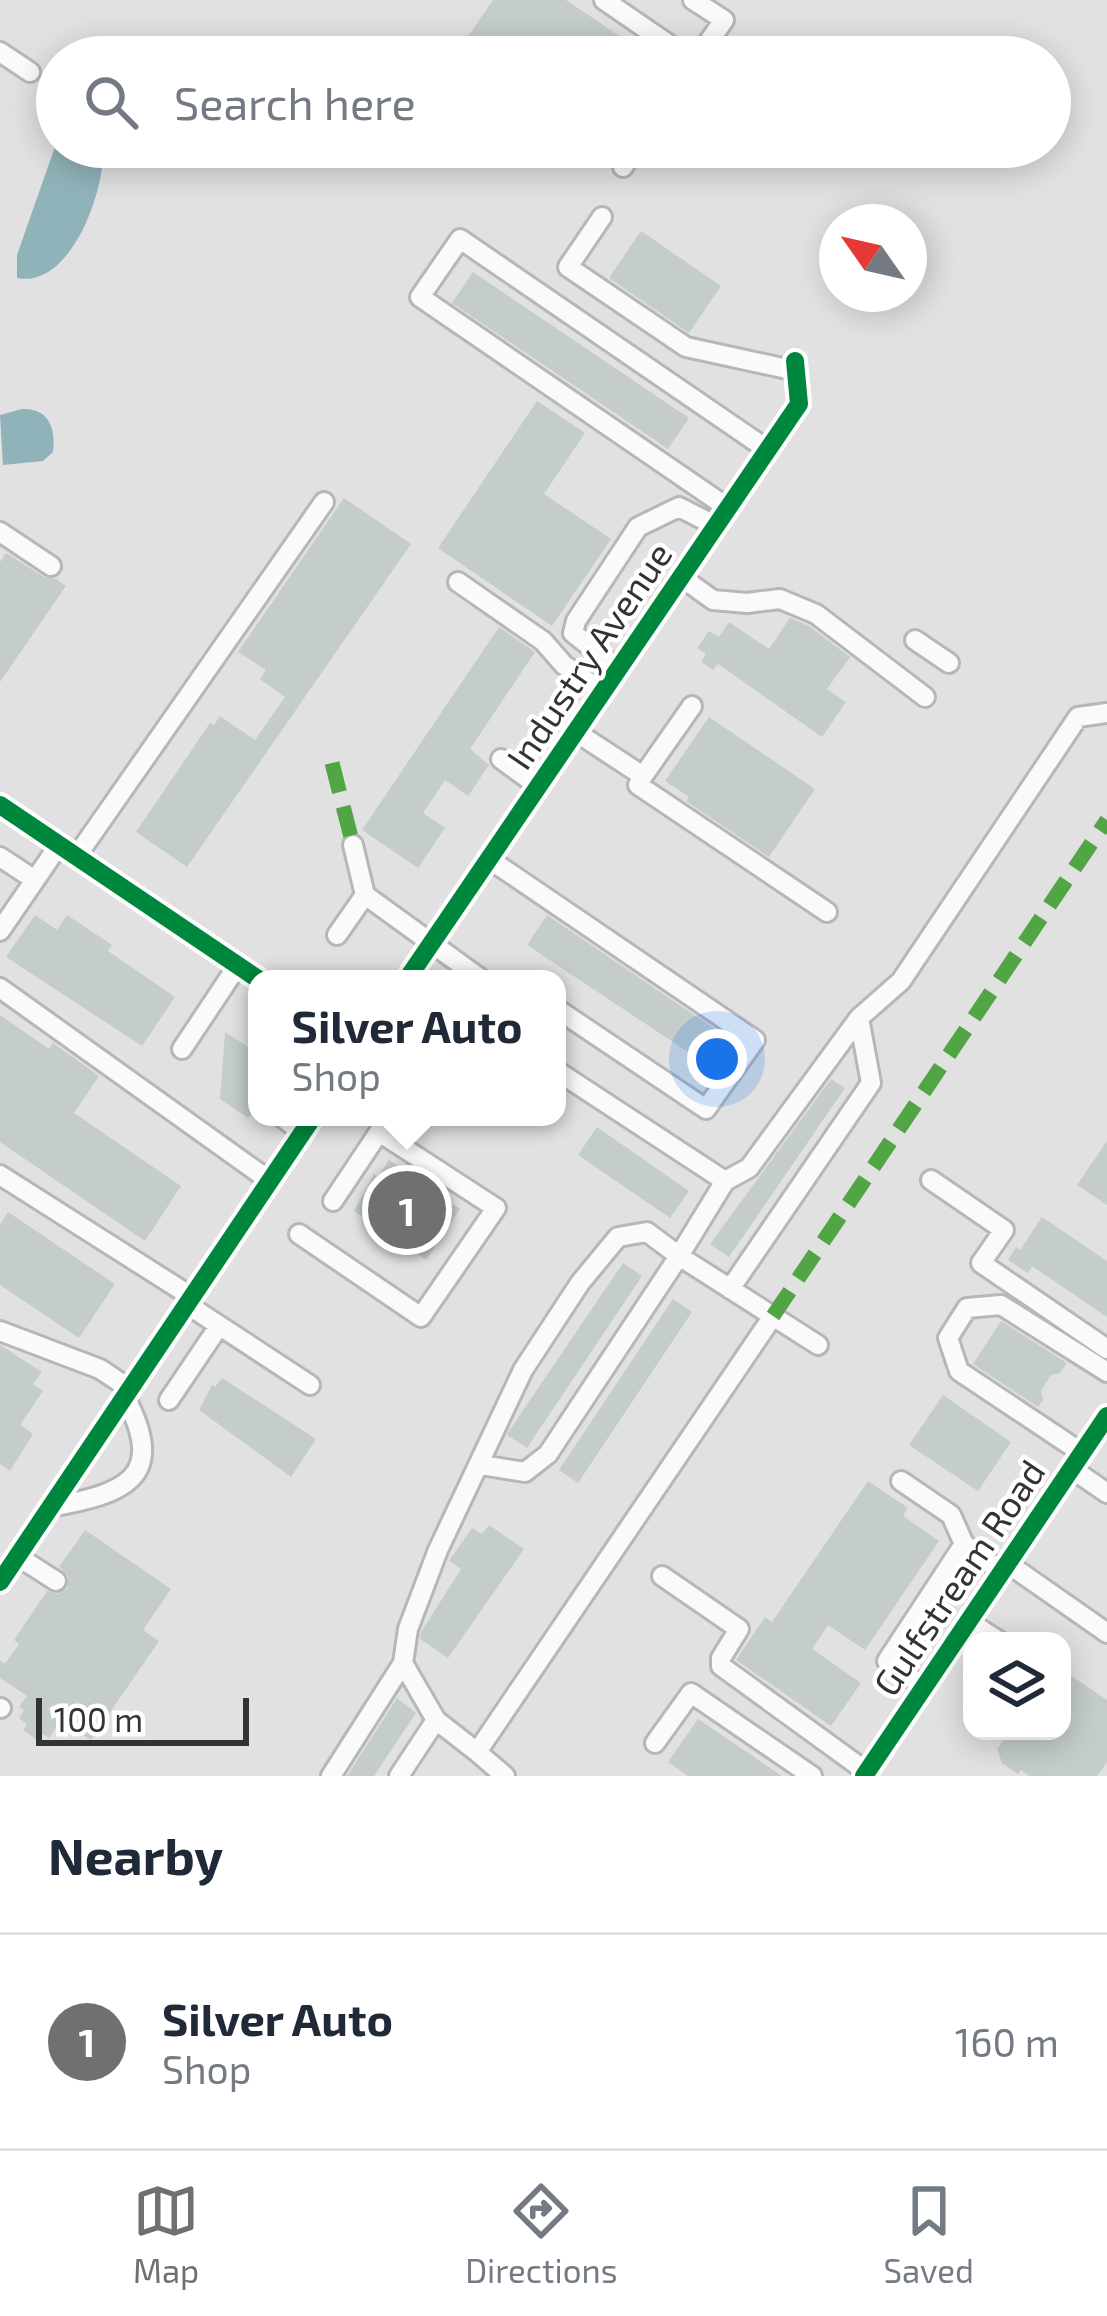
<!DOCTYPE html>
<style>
:root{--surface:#fff;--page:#f2f2f3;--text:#1f2937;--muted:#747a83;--line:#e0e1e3;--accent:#6f706f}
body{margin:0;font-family:"Exo 2",sans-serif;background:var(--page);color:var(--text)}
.controls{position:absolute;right:36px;bottom:36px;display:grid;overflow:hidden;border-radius:24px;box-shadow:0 6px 30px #0003}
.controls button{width:108px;height:108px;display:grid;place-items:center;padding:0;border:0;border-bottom:3px solid var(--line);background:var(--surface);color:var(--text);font:60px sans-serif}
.compass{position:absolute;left:819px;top:204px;width:108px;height:108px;border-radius:50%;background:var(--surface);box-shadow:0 6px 30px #0003;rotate:304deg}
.scale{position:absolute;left:36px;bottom:30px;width:213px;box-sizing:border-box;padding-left:12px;border:6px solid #323332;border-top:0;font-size:33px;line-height:42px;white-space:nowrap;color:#323332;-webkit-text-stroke:9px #fff;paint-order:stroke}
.you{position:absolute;left:717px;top:1059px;width:42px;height:42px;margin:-30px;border:9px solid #fff;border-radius:50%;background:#1a73e8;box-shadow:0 0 0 18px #1a73e833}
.badge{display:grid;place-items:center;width:78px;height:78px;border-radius:50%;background:var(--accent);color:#fff;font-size:39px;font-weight:700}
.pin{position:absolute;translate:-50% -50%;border:6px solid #fff;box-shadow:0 3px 12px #0006}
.popup{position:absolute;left:248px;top:970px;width:318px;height:156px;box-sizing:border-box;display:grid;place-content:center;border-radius:24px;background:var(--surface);filter:drop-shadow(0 3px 9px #0005);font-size:39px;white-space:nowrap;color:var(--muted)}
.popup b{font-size:45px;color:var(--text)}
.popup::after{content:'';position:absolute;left:50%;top:100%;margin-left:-24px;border:24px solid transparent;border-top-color:var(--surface)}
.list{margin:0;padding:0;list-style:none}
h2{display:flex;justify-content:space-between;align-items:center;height:156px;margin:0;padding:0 48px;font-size:51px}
h2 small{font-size:39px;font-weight:400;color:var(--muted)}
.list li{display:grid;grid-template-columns:78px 1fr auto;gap:36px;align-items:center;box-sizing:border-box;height:216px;padding:0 48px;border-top:3px solid var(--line)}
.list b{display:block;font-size:45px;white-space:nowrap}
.list p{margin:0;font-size:39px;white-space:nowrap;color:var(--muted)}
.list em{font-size:39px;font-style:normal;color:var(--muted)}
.icon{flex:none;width:66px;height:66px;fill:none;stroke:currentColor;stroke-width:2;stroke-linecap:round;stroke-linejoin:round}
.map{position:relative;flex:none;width:1107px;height:1776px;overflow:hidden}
.search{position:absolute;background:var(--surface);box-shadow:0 6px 30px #0003;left:36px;right:36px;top:36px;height:132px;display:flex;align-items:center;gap:30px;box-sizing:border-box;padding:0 42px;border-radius:66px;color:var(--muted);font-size:45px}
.sheet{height:372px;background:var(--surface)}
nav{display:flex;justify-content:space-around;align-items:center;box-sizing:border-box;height:168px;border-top:3px solid var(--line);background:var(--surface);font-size:33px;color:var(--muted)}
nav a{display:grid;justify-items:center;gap:6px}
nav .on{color:var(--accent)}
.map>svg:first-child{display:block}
.water{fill:#90b3b9}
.building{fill:#c4cdcb}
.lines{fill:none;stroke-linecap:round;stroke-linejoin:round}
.minor-casing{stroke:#b7b7b7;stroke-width:24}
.minor{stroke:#fafafa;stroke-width:18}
.quiet{stroke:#52a544;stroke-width:15;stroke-dasharray:30 15;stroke-linecap:butt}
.cycleway-casing{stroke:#fff;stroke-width:26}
.cycleway{stroke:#00873e;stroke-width:18}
.labels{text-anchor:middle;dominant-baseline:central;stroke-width:9;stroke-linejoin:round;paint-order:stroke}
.street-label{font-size:36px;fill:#323332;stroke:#fff}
</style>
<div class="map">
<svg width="1107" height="1776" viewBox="0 0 1107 1776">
<rect width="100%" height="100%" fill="#e1e1e1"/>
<!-- water -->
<path class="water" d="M57 141V147H103C106 189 71 289 17 278V255Z
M22 409C49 408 56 428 53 452L43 461 3 465 0 415Z"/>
<!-- building -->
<path class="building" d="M493 0H566L651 57H454Z
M641 231 721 286 689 333 609 278Z
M473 272 689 418 668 449 452 303Z
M537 401 585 433 544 494 611 539 552 626 438 548Z
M344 498 411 544 187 867 136 832 210 723 214 725 220 716 255 740 285 697 260 679 266 670 238 652Z
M6 553 44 577 56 579 66 586 0 682V562Z
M790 618 809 626 850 657 827 689 846 702 822 737 718 664 713 670 701 662 706 654 697 648 709 631 719 637 729 622 769 649Z
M499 627 535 652 470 749 489 765 468 796 445 780 423 813 445 828 418 868 362 830Z
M709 717 815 789 769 857 686 801 689 797 665 781Z
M35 915 57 930 67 915 112 945 108 951 175 997 142 1046 6 957Z
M547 915 728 1038 709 1066 527 945Z
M0 1015 49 1049 53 1043 99 1076 74 1113 181 1186 145 1241 0 1142Z
M225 1032 257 1053V1105L248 1118 220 1099Z
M831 1079 845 1088 729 1257 710 1244Z
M597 1127 689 1191 670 1218 578 1155Z
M1107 1141V1205L1077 1185Z
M389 1160 460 1209 426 1260 354 1211 374 1174 378 1177Z
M8 1212 115 1284 79 1338 0 1285V1225Z
M1042 1217 1107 1261V1317L1032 1266 1028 1273 1008 1260 1016 1247 1020 1250Z
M623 1263 642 1276 527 1448 507 1435 509 1431Z
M673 1299 692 1312 578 1483 559 1470Z
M1001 1321 1067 1363 1060 1373 1051 1375 1041 1391 1043 1400 1038 1407 973 1364Z
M0 1345 42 1372 33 1384 43 1391 20 1425 33 1434 10 1471 0 1464Z
M222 1378 316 1439 291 1477 199 1410 212 1385 215 1387Z
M943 1395 1011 1442 978 1491 909 1445Z
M868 1481 908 1508 903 1516 939 1541 865 1650 828 1625 812 1649 861 1683 831 1726 736 1660 765 1617 772 1622Z
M489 1525 524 1549 448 1658 420 1639 421 1632 461 1569 449 1561 472 1528 482 1534Z
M85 1530 171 1589 143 1630 159 1641 91 1740 61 1720 49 1738 41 1733 37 1740 23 1730 27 1724 19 1718 24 1710 19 1707 27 1696 0 1678V1660L5 1664 19 1644 14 1640 47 1591 57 1594 67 1589 68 1576 59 1567Z
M1070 1675 1107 1700V1762L1097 1776H1029L1021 1770 1018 1774 1002 1763 997 1749 1010 1731H1062V1687Z
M397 1698 416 1713 374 1776H347Z
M698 1719 782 1776H688L668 1762Z"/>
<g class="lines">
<!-- minor casing -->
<g class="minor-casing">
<path id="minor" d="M604 0 687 57
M693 0 724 20 698 57
M0 52 30 72
M623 167 636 147
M602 217 568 267 686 347 796 371
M728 508 420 297 460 239 768 450
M0 532 51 566
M681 577 713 600 747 603 780 599 816 614 925 697
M458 582 543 641 564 665 603 692
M915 640 949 663
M618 669 573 633 576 621 638 527 679 507 716 526
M576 732 643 776 692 706
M501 759 538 786
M643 776 638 785 827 912
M0 805 258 979
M353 845 365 895 481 979
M0 857 35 880
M76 857 324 502
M489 859 755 1040 706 1109 557 1009
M0 931 59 845
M337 935 365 895
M407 979 799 404 795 361
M0 988 270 1181
M182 1049 238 965
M557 1071 725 1181 679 1256 818 1345
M282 1117 303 1133
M0 1175 192 1297
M931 1180 1004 1230 981 1263 1107 1349
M725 1181 749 1168 859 1018 901 981 1078 717 1107 713
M333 1201 389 1117
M299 1234 421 1317 496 1208 379 1132
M730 1289 871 1083 859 1018
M188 1305 310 1385
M0 1331 100 1369 130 1389
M169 1400 219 1326
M1082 1453 959 1371 948 1338 967 1308 1001 1305 1107 1372
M1072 1469 1107 1493
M901 1481 951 1515 964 1544
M50 1507C125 1494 168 1478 125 1397
M17 1556 56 1581
M1007 1563 1107 1633
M662 1576 739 1629 721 1658V1666L867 1772
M0 1582 313 1117
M968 1621 999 1641
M924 1687 887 1661 964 1544 1002 1572
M0 1708H1
M436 1720 477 1752
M655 1743 691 1693 812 1776
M331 1776 403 1663 408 1629 438 1550 523 1370 580 1283 618 1237 647 1232 679 1256 548 1454 525 1472 481 1465
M399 1776 436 1720 403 1663
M505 1776 477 1752 773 1316
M864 1776 1107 1416"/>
</g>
<!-- minor -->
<use href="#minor" class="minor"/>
<!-- quiet -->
<path class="quiet" d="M332 763 353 845
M773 1316 1107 820"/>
<!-- cycleway casing -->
<g class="cycleway-casing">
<path id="cycleway" d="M0 805 258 979
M407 979 799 404 795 361
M0 1582 313 1117
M864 1776 1107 1416"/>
</g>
<!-- cycleway -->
<use href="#cycleway" class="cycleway"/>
</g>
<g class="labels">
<!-- street labels -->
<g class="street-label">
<text transform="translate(588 655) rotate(-56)">Industry Avenue</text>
<text transform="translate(958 1577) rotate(-56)">Gulfstream Road</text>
</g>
</g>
</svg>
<div class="controls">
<button><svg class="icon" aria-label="layers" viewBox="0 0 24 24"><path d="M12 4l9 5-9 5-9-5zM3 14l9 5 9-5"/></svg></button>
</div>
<svg class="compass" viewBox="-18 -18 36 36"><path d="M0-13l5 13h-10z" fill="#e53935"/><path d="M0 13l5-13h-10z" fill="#747a83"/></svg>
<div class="scale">100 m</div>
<div class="you"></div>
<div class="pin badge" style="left:407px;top:1210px">1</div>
<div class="popup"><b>Silver Auto</b>Shop</div>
<div class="search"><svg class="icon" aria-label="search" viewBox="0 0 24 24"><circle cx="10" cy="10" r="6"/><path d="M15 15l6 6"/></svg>Search here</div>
</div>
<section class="sheet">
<h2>Nearby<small></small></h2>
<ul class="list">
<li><span class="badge">1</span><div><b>Silver Auto</b><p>Shop</p></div><em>160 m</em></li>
</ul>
</section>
<nav>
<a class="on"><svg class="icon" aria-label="map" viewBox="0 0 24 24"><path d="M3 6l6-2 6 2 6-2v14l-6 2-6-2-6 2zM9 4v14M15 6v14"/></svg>Map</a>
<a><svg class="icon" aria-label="directions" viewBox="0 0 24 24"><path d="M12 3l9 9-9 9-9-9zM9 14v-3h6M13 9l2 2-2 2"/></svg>Directions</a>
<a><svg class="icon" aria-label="saved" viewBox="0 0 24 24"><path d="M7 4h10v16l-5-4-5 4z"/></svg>Saved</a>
</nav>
